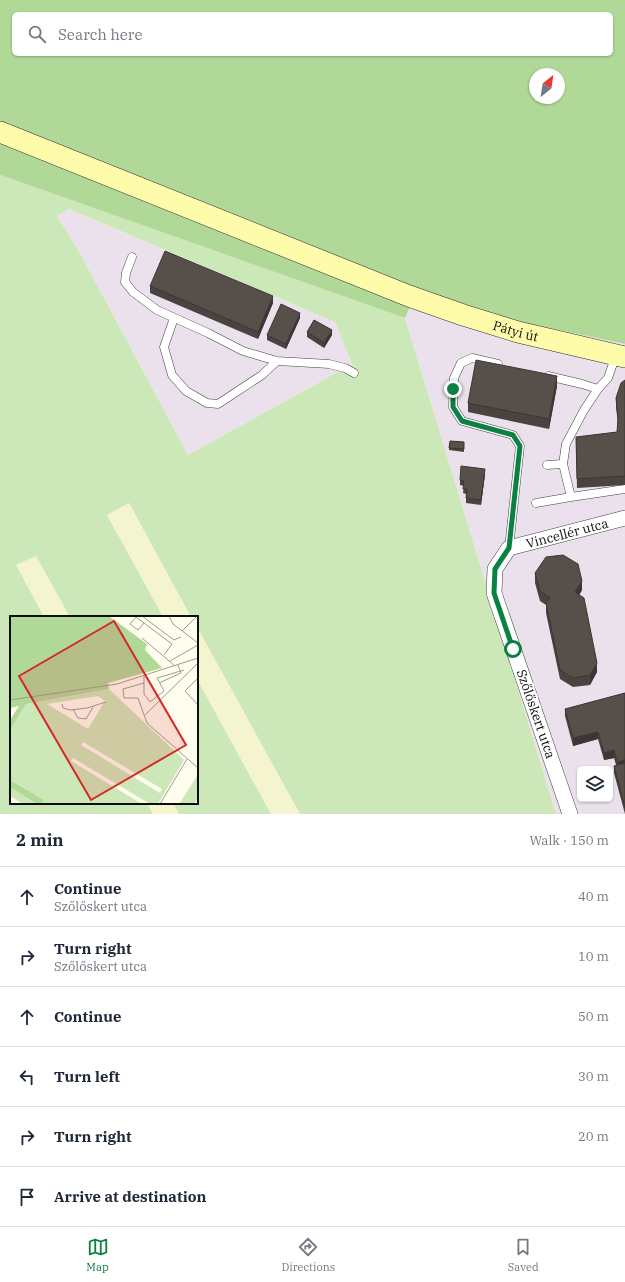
<!DOCTYPE html>
<meta charset="utf-8">
<style>
:root{--surface:#fff;--page:#f6f6f7;--text:#1f2937;--muted:#747a83;--line:#e0e1e3;--accent:#0b8043}
body{margin:0;font-family:"IBM Plex Serif",serif;background:var(--page);color:var(--text)}
.controls{position:absolute;right:12px;bottom:12px;display:grid;overflow:hidden;border-radius:6px;box-shadow:0 1px 3px #0004}
.controls button{width:36px;height:36px;display:grid;place-items:center;padding:0;border:0;border-bottom:1px solid var(--line);background:var(--surface);color:var(--text);font:20px sans-serif}
.compass{position:absolute;left:529px;top:68px;width:36px;height:36px;border-radius:50%;background:var(--surface);box-shadow:0 1px 3px #0004;rotate:30deg}
.stop{position:absolute;width:12px;height:12px;margin:-9px;border:3px solid #0b8043;border-radius:50%;background:#fff}
.stop.end{background:#0b8043;border-color:#fff;box-shadow:0 1px 4px #0008}
.list{margin:0;padding:0;list-style:none}
h2{display:flex;justify-content:space-between;align-items:center;height:52px;margin:0;padding:0 16px;font-size:17px}
h2 small{font-size:13px;font-weight:400;color:var(--muted)}
.list li{display:grid;grid-template-columns:26px 1fr auto;gap:12px;align-items:center;box-sizing:border-box;height:60px;padding:0 16px;border-top:1px solid var(--line)}
.list b{display:block;font-size:15px;white-space:nowrap}
.list p{margin:0;font-size:13px;white-space:nowrap;color:var(--muted)}
.list em{font-size:13px;font-style:normal;color:var(--muted)}
.icon{flex:none;width:22px;height:22px;fill:none;stroke:currentColor;stroke-width:2;stroke-linecap:round;stroke-linejoin:round}
.map{position:relative;flex:none;width:625px;height:814px;overflow:hidden}
.search{position:absolute;background:var(--surface);box-shadow:0 1px 3px #0004;left:12px;right:12px;top:12px;height:44px;display:flex;align-items:center;gap:10px;box-sizing:border-box;padding:0 14px;border-radius:6px;color:var(--muted);font-size:15px}
.sheet{height:412px;background:var(--surface)}
nav{display:flex;justify-content:space-around;align-items:center;box-sizing:border-box;height:56px;border-top:1px solid var(--line);background:var(--surface);font-size:11px;color:var(--muted)}
nav a{display:grid;justify-items:center;gap:2px}
nav .on{color:var(--accent)}
.map>svg:first-child{display:block}
.industrial{fill:#ebe1ec;fill-rule:evenodd}
.farmland{fill:#f4f4ce}
.green{fill:#cde8b8;fill-rule:evenodd}
.forest{fill:#b0d997;fill-rule:evenodd}
.lines{fill:none;stroke-linecap:round;stroke-linejoin:round}
.lane-casing{stroke:#404040;stroke-width:9}
.street-casing{stroke:#404040;stroke-width:16}
.secondary-casing{stroke:#2f2f2f;stroke-width:22}
.lane{stroke:#fff;stroke-width:8}
.street{stroke:#fff;stroke-width:15}
.secondary{stroke:#fefbaa;stroke-width:21}
.wall{fill:#4a4440}
.shaded-wall{fill:#3c3734}
.building{fill:#564f4a;stroke:#3c3734}
.route{stroke:#0b8043;stroke-width:5}
.labels{text-anchor:middle;dominant-baseline:central;stroke-width:4;stroke-linejoin:round;paint-order:stroke}
.street-label{font-size:13px;fill:#0d0d0d;stroke:#fff}
.inset-road{fill:none;stroke:#9e9d94;stroke-width:1}
.view{fill:#d62828;fill-opacity:0.15;stroke:#d62828;stroke-width:2}
.inset-edge{fill:none;stroke:#0d0d0d;stroke-width:2}
</style>
<div class="map">
<svg width="625" height="814" viewBox="0 0 625 814">
<rect width="100%" height="100%" fill="#fffdee"/>
<!-- industrial -->
<path class="industrial" d="M69 209 335 322 352 364 188 455 80 253 57 216Z
M418 289 516 321 625 344V814H556L405 318ZM580 769H610V799H580Z"/>
<!-- farmland -->
<path class="farmland" d="M129 503 191 617H163L107 515Z
M36 556 70 617H44L16 565Z
M197 627 300 814H271L197 679Z
M147 803H173L179 814H153Z"/>
<!-- green -->
<path class="green" d="M0 175 405 318 556 814H300L197 627V617H191L129 503 107 515 163 617H70L36 556 16 565 44 617H11V803H147L153 814H0ZM69 209 335 322 352 364 188 455 80 253 57 216Z
M197 679 271 814H179L173 803H197Z"/>
<!-- forest -->
<path class="forest" d="M0 0H625V344L516 321 418 289 405 318 0 175ZM14 14H611V54H14ZM535 74H559V98H535Z"/>
<g class="lines">
<!-- lane casing -->
<g class="lane-casing">
<path id="lane" d="M132 257 126 273 125 282 133 292 157 310 208 333 243 351 277 361 329 364 345 368 354 373
M174 318 164 347 172 375 186 391 207 403 218 404 262 375 277 361
M616 355 608 378 598 389 584 410 566 444 563 464 571 497 625 489
M498 364 472 358 461 363 454 378 453 407 462 421 513 435 520 446 509 548
M548 376 582 384 598 389
M547 465 563 464
M536 503 571 497"/>
</g>
<!-- street casing -->
<g class="street-casing">
<g id="street">
<path id="s1" d="M570 814 494 593 495 569 509 548 625 518"/>
</g>
</g>
<!-- secondary casing -->
<g class="secondary-casing">
<g id="secondary">
<path id="s2" d="M0 132 409 296 463 315 518 332 625 357"/>
</g>
</g>
<!-- lane -->
<use href="#lane" class="lane"/>
<!-- street -->
<use href="#street" class="street"/>
<!-- secondary -->
<use href="#secondary" class="secondary"/>
</g>
<!-- wall -->
<path class="wall" d="M150 286 273 303 258 339 150 293Z
M300 318 286 349 267 340V335Z
M307 332 332 335 324 348 307 337Z
M625 380V485L577 488 576 437 617 432 618 424 616 407V398Z
M557 386 549 429 468 412V403Z
M450 441 464 442V452L449 450Z
M485 474 481 505 466 503V494L463 493 464 486 460 485V480Z
M535 573 582 590 579 595 597 672 590 685 573 687 560 679 546 613V605L540 601 535 583Z
M625 693V814L614 773V766L616 765 614 758 604 760 598 739 573 746 565 716V709Z"/>
<!-- shaded-wall -->
<path class="shaded-wall" d="M273 296V303L258 339V332Z
M300 313V318L286 349V344Z
M332 330V335L324 348V343Z
M557 376V386L549 429V419Z
M485 469V474L481 505V500Z
M582 581V590L575 602V592Z
M597 663V672L590 685V675Z
M598 732V739L573 746V738Z
M614 750V758L604 760V753Z
M625 760V767L617 769V762Z"/>
<!-- building -->
<path class="building" d="M165 251 273 296 258 332 150 286Z
M281 304 300 313 286 344 267 335Z
M314 320 332 330 324 343 307 332Z
M476 360 557 376 549 419 468 403Z
M625 380V476L577 479 576 437 617 432 618 419 616 398 621 383Z
M450 441 464 442V449L449 448Z
M461 466 485 469 481 500 466 498 467 489H463L464 481 460 480Z
M563 555 578 564 582 581 575 592 584 598 597 663 590 675 573 678 560 670 546 603 550 598 540 591 535 573 546 557Z
M625 693V760L617 762 614 750 604 753 598 732 573 738 565 709Z
M625 763V808L614 766Z"/>
<g class="lines">
<!-- route -->
<path class="route" d="M453 389V407L462 421 513 435 520 446 509 548 495 569 494 593 513 649"/>
</g>
<g class="labels">
<!-- street labels -->
<g class="street-label">
<text stroke="none"><textPath href="#s2" startOffset="553">Pátyi út</textPath></text>
<text stroke="none"><textPath href="#s1" startOffset="343">Vincellér utca</textPath></text>
<text transform="translate(536 714) rotate(71)">Szőlőskert utca</text>
</g>
</g>
<!-- overview -->
<g transform="translate(10 616)">
<rect width="188" height="188" fill="#fffdee"/>
<path d="M99 73 174 144 148 188H140L63 142 61 145 132 188H32L34 184 0 164V114L16 88ZM88 80 95 85 78 113 37 88ZM73 126 152 173 150 177 71 129ZM187 160 188 181 184 188H169ZM0 171 27 188H13L0 180Z" fill="#cde8b8" fill-rule="evenodd"/>
<path d="M0 0H99L137 28 135 34 152 52 98 67 99 73 16 88 0 114V104L9 90 0 92ZM0 164 34 184 32 188H27L0 171Z" fill="#b0d997"/>
<path class="inset-road" d="M132 0 164 24 171 21M159 0 163 8 188 27M134 7 128 14 120 8 126 1 162 28 154 39M172 15 187 0M132 22 165 50M160 45 188 29M134 60V78L140 86 154 75 147 62 174 54M188 62 175 75 188 89M134 67 113 73 114 82H128L137 107 188 152M149 67 171 57 168 49M0 84 107 68 188 42M52 88 53 92 60 94 77 92 96 86M63 93 68 102 76 103 83 91M135 99 188 47M150 188 177 143"/>
<path class="view" d="M104 5 176 129 81 184 9 60Z"/>
<rect width="188" height="188" class="inset-edge"/>
</g>
</svg>
<div class="controls">
<button><svg class="icon" aria-label="layers" viewBox="0 0 24 24"><path d="M12 4l9 5-9 5-9-5zM3 14l9 5 9-5"/></svg></button>
</div>
<svg class="compass" viewBox="-18 -18 36 36"><path d="M0-13l5 13h-10z" fill="#e53935"/><path d="M0 13l5-13h-10z" fill="#747a83"/></svg>
<div class="stop" style="left:513px;top:649px"></div>
<div class="stop end" style="left:453px;top:389px"></div>
<div class="search"><svg class="icon" aria-label="search" viewBox="0 0 24 24"><circle cx="10" cy="10" r="6"/><path d="M15 15l6 6"/></svg>Search here</div>
</div>
<section class="sheet">
<h2>2 min<small>Walk · 150 m</small></h2>
<ul class="list">
<li><svg class="icon" aria-label="ahead" viewBox="0 0 24 24"><path d="M12 20V5M6 11l6-6 6 6"/></svg><div><b>Continue</b><p>Szőlőskert utca</p></div><em>40 m</em></li>
<li><svg class="icon" aria-label="right" viewBox="0 0 24 24"><path d="M7 20v-9h11M14 6l5 5-5 5"/></svg><div><b>Turn right</b><p>Szőlőskert utca</p></div><em>10 m</em></li>
<li><svg class="icon" aria-label="ahead" viewBox="0 0 24 24"><path d="M12 20V5M6 11l6-6 6 6"/></svg><div><b>Continue</b></div><em>50 m</em></li>
<li><svg class="icon" aria-label="left" viewBox="0 0 24 24"><path d="M17 20v-9H6M10 6l-5 5 5 5"/></svg><div><b>Turn left</b></div><em>30 m</em></li>
<li><svg class="icon" aria-label="right" viewBox="0 0 24 24"><path d="M7 20v-9h11M14 6l5 5-5 5"/></svg><div><b>Turn right</b></div><em>20 m</em></li>
<li><svg class="icon" aria-label="arrive" viewBox="0 0 24 24"><path d="M6 21V4h12l-3 4 3 4H6"/></svg><div><b>Arrive at destination</b></div></li>
</ul>
</section>
<nav>
<a class="on"><svg class="icon" aria-label="map" viewBox="0 0 24 24"><path d="M3 6l6-2 6 2 6-2v14l-6 2-6-2-6 2zM9 4v14M15 6v14"/></svg>Map</a>
<a><svg class="icon" aria-label="directions" viewBox="0 0 24 24"><path d="M12 3l9 9-9 9-9-9zM9 14v-3h6M13 9l2 2-2 2"/></svg>Directions</a>
<a><svg class="icon" aria-label="saved" viewBox="0 0 24 24"><path d="M7 4h10v16l-5-4-5 4z"/></svg>Saved</a>
</nav>
